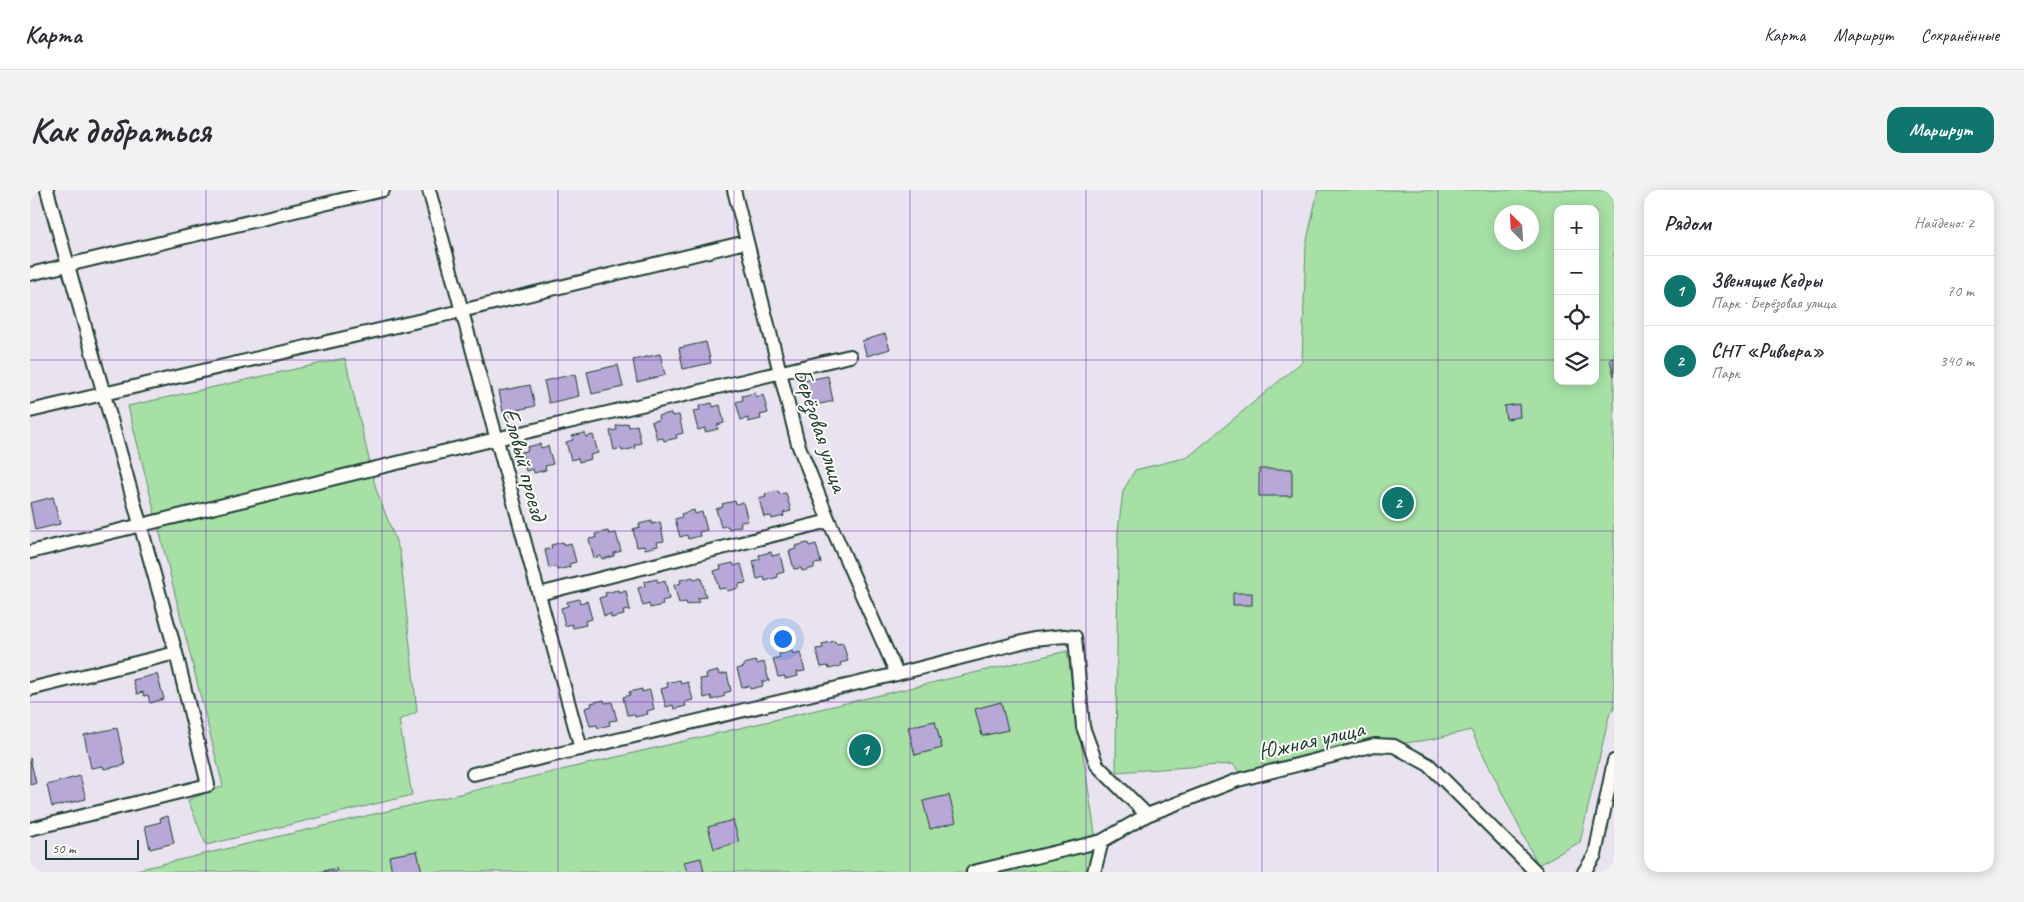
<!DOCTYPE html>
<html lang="ru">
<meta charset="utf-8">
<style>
:root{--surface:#fff;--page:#f2f2f3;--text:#2b2b33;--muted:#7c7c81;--line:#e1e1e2;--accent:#0f766e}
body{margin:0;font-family:Caveat,sans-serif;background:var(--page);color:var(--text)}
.controls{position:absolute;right:15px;top:15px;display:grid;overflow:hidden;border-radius:10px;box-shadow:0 2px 12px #0003}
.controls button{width:45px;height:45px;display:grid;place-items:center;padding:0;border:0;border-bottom:1px solid var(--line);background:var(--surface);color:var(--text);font:25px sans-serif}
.compass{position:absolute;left:1464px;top:15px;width:45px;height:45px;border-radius:50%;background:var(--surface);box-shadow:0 2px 12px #0003;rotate:336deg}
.scale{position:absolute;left:15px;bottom:12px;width:94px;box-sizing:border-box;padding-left:5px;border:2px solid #1f3d34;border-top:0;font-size:14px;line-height:18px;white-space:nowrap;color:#1f3d34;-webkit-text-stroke:4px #fdfcf7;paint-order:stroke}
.you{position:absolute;left:752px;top:448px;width:18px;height:18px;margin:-12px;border:4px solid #fff;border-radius:50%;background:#1a73e8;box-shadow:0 0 0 8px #1a73e833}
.badge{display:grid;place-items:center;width:32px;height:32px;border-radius:50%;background:var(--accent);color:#fff;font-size:16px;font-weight:700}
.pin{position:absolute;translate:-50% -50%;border:2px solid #fff;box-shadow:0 1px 5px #0006}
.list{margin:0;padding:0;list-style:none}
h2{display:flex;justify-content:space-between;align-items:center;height:65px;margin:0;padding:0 20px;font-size:21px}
h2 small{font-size:16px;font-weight:400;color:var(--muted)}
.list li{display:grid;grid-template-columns:32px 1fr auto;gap:15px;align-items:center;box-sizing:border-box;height:70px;padding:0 20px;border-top:1px solid var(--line)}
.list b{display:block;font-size:19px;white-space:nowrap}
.list p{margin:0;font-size:16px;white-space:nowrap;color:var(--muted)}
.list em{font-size:16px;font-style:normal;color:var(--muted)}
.icon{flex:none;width:28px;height:28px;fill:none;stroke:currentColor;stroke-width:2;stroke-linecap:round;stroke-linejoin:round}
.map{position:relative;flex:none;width:1584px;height:682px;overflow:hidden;border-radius:15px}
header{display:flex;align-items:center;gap:30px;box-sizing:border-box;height:70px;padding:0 25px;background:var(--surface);border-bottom:1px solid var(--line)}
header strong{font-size:24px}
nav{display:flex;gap:28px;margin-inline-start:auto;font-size:18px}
.intro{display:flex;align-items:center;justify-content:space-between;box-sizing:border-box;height:120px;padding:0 30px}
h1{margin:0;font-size:35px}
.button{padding:12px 22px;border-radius:15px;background:var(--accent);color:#fff;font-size:18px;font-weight:700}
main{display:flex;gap:30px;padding:0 30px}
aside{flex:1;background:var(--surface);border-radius:15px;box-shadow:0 2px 12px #0003}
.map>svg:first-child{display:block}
.green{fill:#a6e0a5;stroke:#628e6c;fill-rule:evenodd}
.building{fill:#b8a8d8;stroke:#1f3d34}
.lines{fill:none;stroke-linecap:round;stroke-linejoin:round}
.minor-casing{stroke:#1f3d34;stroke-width:16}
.minor{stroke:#fdfcf7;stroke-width:12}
.grid{fill:none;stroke:#7b2cbf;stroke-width:1;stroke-opacity:0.55}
.labels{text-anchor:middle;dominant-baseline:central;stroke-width:4;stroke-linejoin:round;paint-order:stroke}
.street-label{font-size:24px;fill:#1f3d34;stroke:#fdfcf7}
</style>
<header>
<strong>Карта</strong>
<nav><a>Карта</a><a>Маршрут</a><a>Сохранённые</a></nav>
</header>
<div class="intro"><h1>Как добраться</h1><a class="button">Маршрут</a></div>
<main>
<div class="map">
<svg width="1584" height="682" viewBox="0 0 1584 682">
<rect width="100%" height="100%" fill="#e8e3ee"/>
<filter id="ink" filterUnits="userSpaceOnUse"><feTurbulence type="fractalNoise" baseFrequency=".02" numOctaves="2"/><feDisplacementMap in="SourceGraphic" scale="10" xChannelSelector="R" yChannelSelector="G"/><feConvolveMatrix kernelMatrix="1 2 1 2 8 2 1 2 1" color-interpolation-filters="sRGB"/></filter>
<g filter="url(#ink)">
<!-- green -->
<path class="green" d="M1288 0H1584V518L1580 522 1550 652 1508 675 1441 540 1403 549 1298 564 1211 585 1203 574 1086 582 1088 341 1093 301 1105 280 1158 267 1272 172 1276 55ZM1528 19H1565V191H1528ZM1472 22H1502V52H1472Z
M315 168 346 299 370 362 387 522 369 530 382 605 176 655 158 610 193 596 98 216Z
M1037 461 1071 682H98Z"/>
<!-- building -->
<path class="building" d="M855 144 860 159 837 166 832 151Z
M676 152 681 173 653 179 649 158Z
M630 164 635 185 607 192 603 170Z
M1584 168V186L1580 169Z
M588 175 593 197 562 204 557 182Z
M545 184 549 206 519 213 514 191Z
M798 186 803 211 778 217 773 191Z
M500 195 505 216 487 220 488 225 474 227 469 201Z
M725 203 726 207 733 205 738 223 730 225 731 229 718 232V228L711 230 706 212 713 210 712 206Z
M682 213 683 217 690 215 694 233 687 235 688 239 675 242V238L668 240 663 221 670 220 669 216Z
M1489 214 1490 227 1476 229 1474 216Z
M641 223 642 226 649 225 653 243 646 245 647 248 634 251 633 248 627 249 622 231 629 230 628 226Z
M598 233 599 237 607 235 611 253 604 255 605 258 592 261 591 258 584 260 580 241 587 240 586 236Z
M555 243 556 247 563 245 568 263 560 265 561 269 549 272 548 268 541 270 536 252 543 250 542 246Z
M510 254 511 258 518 256 523 274 515 276 516 280 504 283 503 279 496 281 491 262 498 261 497 257Z
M1229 279H1262V306H1229Z
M748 301 749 304 756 303 761 321 753 323 754 326 742 329 741 326 734 327 729 309 736 307 735 304Z
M23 307 30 334 5 340 0 313Z
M705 311 706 314 713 312 718 331 710 332 711 336 699 339 698 336 691 337 686 319 693 317 692 314Z
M664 320 665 324 672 322 677 340 669 342 670 346 658 349 657 345 650 347 645 329 652 327 651 324Z
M622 331V334L630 332 634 351 627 352 628 356 615 359 614 356 607 357 603 339 610 337 609 334Z
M578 341 579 344 586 343 591 361 584 363V366L572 369 571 366 564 368 559 349 566 348 565 344Z
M533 352 534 355 541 353 546 372 539 374 540 377 527 380 526 377 519 378 515 360 522 358 521 355Z
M778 353 779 356 786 354 791 373 784 374V378L772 381 771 378 764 379 759 361 766 359 765 356Z
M741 362 742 366 750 364 754 382 747 384 748 387 735 391 734 387 727 389 723 371 730 369 729 365Z
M703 373 704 376 711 374 716 393 709 394V398L697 401 696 398 689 399 684 381 691 379 690 376Z
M663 387 664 390 671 388 676 407 668 408 669 412 657 415 656 412 649 413 644 395 651 393 650 390Z
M627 389 628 393 635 391 639 409 632 411 633 415 620 418 619 414 613 416 608 398 615 396 614 392Z
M588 400 589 403 596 401 600 420 593 421 594 425 581 428V424L574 426 569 408 576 406 575 403Z
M1203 403H1222V415H1203Z
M549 409 550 413 557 411 562 429 555 431 556 435 543 438 542 434 535 436 531 418 538 416 537 412Z
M805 451 806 454 813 453 818 471 810 473 811 476 799 479 798 476 791 477 786 459 793 458 792 454Z
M762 461 763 464 770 462 775 481 767 482 768 486 755 489V486L748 487 743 469 750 467 749 464Z
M726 471 727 474 734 472 739 491 732 492 733 496 720 499 719 496 712 497 707 479 714 477V474Z
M688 481 689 485 697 483 701 501 694 503 695 506 682 510 681 506 674 508 670 489 677 488 676 484Z
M127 484 134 509 120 513 118 505 114 506 113 502 107 504 103 490Z
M650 490 651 494 658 492 663 510 655 512 656 516 644 519 643 515 636 517 631 499 638 497 637 493Z
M612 499V502L620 500 624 519 617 521 618 524 605 527 604 524 597 525 593 507 600 505 599 502Z
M574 510 575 513 582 512 587 530 579 531 580 535 568 538 567 535 560 536 555 518 562 516 561 513Z
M971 512 978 540 952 546 945 519Z
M905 531 912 558 885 565 878 537Z
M87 538 95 575 74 579 73 576 61 578 54 545Z
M0 568 6 593 0 595Z
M50 586 56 609 22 617 17 595Z
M919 605 926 632 900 639 893 611Z
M138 626 144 653 120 659 115 636 131 632 130 628Z
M703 630 709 652 684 659 678 637Z
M387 661 392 682H362L359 666Z
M671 668 674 682H657L654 672Z
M306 678 307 682H289Z"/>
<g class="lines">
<!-- minor casing -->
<g class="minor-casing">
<path id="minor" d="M399 0 551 559
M704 0 768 254 799 331 867 484
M0 84 353 0
M0 221 431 121 716 52
M0 362 466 249 820 166
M509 404 799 331
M0 499 146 463
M443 584 867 484 1004 449 1034 446 1045 447 1053 537 1067 575 1117 625
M0 639 178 595 146 463 17 0
M943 682 1072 651 1117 625 1208 590 1345 555 1364 556 1399 575 1506 682
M1064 682 1072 651
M1554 682 1565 665 1584 571"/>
</g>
<!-- minor -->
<use href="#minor" class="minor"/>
</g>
</g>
<!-- grid -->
<path class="grid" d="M176 0V682M352 0V682M528 0V682M704 0V682M880 0V682M1056 0V682M1232 0V682M1408 0V682M0 170H1528M1565 170H1584M0 341H1584M0 512H1584"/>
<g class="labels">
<!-- street labels -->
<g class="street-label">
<text transform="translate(791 240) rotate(72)">Берёзовая улица</text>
<text transform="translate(495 274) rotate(75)">Еловый проезд</text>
<text transform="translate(1281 550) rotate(-13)">Южная улица</text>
</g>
</g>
</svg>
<div class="controls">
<button>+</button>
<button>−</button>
<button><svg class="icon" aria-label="locate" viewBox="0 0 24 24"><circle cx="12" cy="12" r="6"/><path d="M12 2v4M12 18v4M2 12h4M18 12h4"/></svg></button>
<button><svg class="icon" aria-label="layers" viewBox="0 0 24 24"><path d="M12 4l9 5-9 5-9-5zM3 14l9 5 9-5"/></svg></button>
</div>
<svg class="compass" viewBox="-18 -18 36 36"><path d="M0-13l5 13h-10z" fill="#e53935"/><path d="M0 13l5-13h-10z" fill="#7c7c81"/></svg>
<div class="scale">50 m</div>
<div class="you"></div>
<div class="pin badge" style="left:835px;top:560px">1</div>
<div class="pin badge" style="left:1368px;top:313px">2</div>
</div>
<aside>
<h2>Рядом<small>Найдено: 2</small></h2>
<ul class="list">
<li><span class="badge">1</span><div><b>Звенящие Кедры</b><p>Парк · Берёзовая улица</p></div><em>70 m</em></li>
<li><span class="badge">2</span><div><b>СНТ «Ривьера»</b><p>Парк</p></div><em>340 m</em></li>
</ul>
</aside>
</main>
